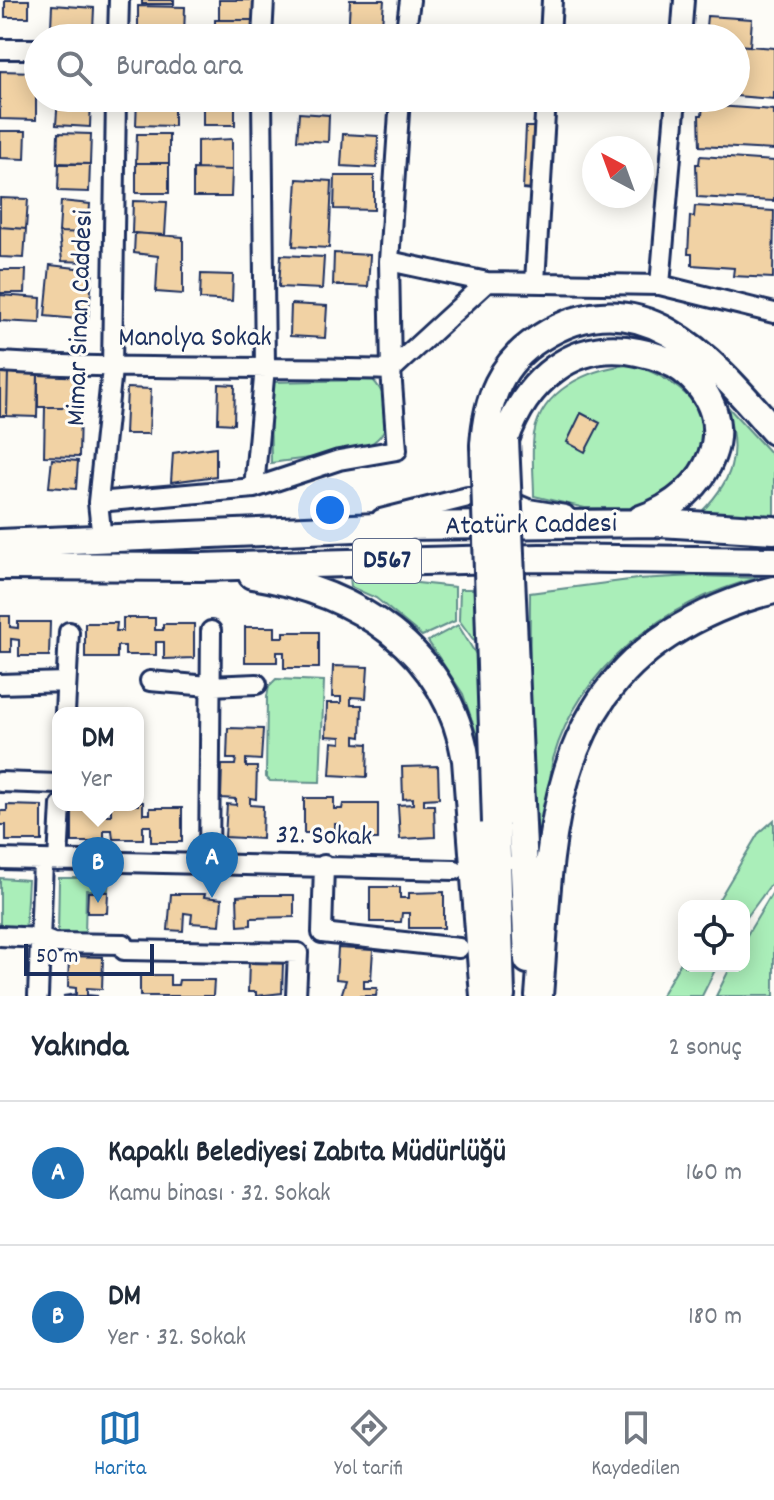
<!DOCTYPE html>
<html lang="tr">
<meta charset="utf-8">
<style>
:root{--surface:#fff;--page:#f2f2f3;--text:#1f2937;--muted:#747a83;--line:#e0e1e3;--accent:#1f6fb2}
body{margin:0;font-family:Dekko,sans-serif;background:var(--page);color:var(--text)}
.controls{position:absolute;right:24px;bottom:24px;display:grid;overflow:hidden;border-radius:16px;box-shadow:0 4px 20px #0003}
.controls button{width:72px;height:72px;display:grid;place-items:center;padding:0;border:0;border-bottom:2px solid var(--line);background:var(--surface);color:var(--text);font:40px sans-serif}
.compass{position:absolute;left:582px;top:136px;width:72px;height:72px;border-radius:50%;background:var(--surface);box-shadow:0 4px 20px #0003;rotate:319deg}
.scale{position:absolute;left:24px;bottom:20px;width:130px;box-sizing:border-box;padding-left:8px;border:4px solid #1b2f5e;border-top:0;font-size:22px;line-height:28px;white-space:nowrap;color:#1b2f5e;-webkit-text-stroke:6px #fdfcf7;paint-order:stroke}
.you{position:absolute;left:330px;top:510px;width:28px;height:28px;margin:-20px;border:6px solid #fff;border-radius:50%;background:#1a73e8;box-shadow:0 0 0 12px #1a73e833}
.badge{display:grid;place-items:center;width:52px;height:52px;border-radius:50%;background:var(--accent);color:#fff;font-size:26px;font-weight:700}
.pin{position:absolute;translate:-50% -66px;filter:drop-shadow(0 2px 4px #0008)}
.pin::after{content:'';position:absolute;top:42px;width:28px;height:24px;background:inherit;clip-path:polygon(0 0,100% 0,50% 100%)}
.popup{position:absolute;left:52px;top:707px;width:92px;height:104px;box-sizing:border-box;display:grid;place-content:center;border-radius:16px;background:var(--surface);filter:drop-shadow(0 2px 6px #0005);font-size:26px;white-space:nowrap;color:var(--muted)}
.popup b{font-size:30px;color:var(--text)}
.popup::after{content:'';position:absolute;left:50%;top:100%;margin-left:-16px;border:16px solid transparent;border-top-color:var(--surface)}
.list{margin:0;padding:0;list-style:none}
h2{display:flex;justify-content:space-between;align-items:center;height:104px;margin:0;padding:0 32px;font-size:34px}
h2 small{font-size:26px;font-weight:400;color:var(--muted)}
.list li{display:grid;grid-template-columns:52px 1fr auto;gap:24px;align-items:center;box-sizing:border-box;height:144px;padding:0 32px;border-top:2px solid var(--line)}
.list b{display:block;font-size:30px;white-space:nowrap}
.list p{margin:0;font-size:26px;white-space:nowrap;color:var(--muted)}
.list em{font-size:26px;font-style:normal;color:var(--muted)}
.icon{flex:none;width:44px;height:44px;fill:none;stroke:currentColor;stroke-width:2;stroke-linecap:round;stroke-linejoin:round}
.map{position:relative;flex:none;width:774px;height:996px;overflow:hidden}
.search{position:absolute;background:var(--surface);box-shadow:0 4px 20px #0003;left:24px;right:24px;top:24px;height:88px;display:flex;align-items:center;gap:20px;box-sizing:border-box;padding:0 28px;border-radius:44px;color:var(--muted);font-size:30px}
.sheet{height:392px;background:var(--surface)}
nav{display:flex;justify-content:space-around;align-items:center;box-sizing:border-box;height:112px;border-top:2px solid var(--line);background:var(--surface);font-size:22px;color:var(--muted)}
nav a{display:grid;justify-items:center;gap:4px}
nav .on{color:var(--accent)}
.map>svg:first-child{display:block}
.green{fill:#aaeeb9;stroke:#628e8c;stroke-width:2}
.building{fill:#f1d2a4;stroke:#1b2f5e;stroke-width:2}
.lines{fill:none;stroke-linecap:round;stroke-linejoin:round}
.minor-casing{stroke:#1b2f5e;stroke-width:24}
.highway-casing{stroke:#1b2f5e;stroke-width:32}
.minor{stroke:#fdfcf7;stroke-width:18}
.highway{stroke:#fdfcf7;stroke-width:26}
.highway-bridge-casing{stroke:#1b2f5e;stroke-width:32;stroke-linecap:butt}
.highway-bridge{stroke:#fdfcf7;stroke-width:26}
.labels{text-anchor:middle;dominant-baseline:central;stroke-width:6;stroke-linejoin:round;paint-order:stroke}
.shield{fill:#fdfcf7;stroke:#5f6c8c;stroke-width:2}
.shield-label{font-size:26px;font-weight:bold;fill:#1b2f5e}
.street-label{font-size:28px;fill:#1b2f5e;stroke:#fdfcf7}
</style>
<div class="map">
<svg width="774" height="996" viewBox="0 0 774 996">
<rect width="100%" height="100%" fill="#fdfcf7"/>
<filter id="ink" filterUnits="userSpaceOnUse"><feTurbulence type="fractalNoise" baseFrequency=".0125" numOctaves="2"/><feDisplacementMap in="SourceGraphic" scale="16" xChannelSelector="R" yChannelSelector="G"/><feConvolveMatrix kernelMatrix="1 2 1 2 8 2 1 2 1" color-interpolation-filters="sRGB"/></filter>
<g filter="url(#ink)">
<!-- green -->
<path class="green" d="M628 365C656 368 708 400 706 434 706 449 696 467 691 482L636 508H585L534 496C534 476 531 454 534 434 542 390 588 369 628 365Z
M373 380C392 400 395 435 364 447 336 457 300 458 271 463L270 382Z
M726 405 774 457V521L694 519C734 482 742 455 726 405Z
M350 576 455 587V621L422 636 376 598 351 587Z
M696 576 758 578C667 601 580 665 553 759 549 774 550 792 549 808 545 844 542 880 538 917L529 756 530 593 637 579Z
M460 589H475L478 646 459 620Z
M458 625 477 656 482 750 463 694 428 641Z
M276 679 324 681 320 782 270 781 266 777 267 697 269 686Z
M774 820V880L744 921V906H715L758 834Z
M0 878 28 880 25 935 0 934Z
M59 878H109L108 890H86L85 936H58Z
M774 890V996H716L731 966H744V940Z
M684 957V966H717L702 996H661Z"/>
<!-- building -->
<path class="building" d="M5 0H29V17H5Z
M142 0H174V4H142Z
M219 0H253V20H219Z
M350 0H384L381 38H348Z
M52 5 94 8 93 30 51 27Z
M138 6 185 7 184 35 138 33Z
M707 16 752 19 750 46 736 45V38H705Z
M215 20H253V38H215Z
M736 45 774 48V99L736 96Z
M0 71 36 72V120L0 119Z
M58 98H91L90 127 56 125Z
M427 98H460V104L427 101Z
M137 99 174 100V126L136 125Z
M203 100H235V125H203Z
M703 105 774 110V150L700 146 699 115H702Z
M299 113 329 115 328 142 297 140Z
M526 127H535L532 190 523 189Z
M0 131H26L25 159 0 158Z
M58 133 91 134 90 164H57Z
M137 134H169V163H136Z
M343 134 378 136 377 168 341 166Z
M232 139V170L197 169V141Z
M700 156 774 161V201L697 197 696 164H699Z
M59 163 90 164 89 192 58 191Z
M136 163H169V193H136Z
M193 169 232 170 231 197H193Z
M335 176H374V210L334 209Z
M297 179 332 181 329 248 293 246Z
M0 198 28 199 26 229 0 227Z
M61 201 90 204 88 233 59 232Z
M133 201 167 202 165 235 132 233Z
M695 206 774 211 773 278 733 276 734 268 692 265V254H688L690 216 694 217Z
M0 227 26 229 24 258 0 257Z
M59 232 88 233 87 262 62 261Z
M135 233 183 237V294L156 292 158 256 134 253Z
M334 253 370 255 368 287 333 285Z
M281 255 324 257 322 289 279 287Z
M50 265 93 270 88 320 45 316Z
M0 270H26L25 293H0Z
M201 274 233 275 232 301 200 299Z
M0 295 41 298 40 323 0 321Z
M291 304 327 306 325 338 290 336Z
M0 370H8L7 416H0Z
M8 370H38L37 417 7 416Z
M38 370 81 371 80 407H38Z
M219 384 235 385 234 424 218 423Z
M127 388 151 389 149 434H125Z
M45 407H80L79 457 44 456Z
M581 413 600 423 585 452 567 442Z
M216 447V476L171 482 173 453Z
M52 459 78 461 76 489 49 487Z
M0 616H10V627L18 628V622H50L49 656H19V640L11 639V652H0Z
M123 618H155V630H163V624H194V658L164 659V642H156V655H125V646H117V658H85V623H117L116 631H123Z
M245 627H275V637H284V632H319V668H284V652H277V662H245Z
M333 666 368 667 366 698 351 697V705H362L361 737 355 736V743L368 744 367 777 330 775 332 742 341 743V737L326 736 327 703H341V697H332Z
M228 728 263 729 261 760 246 759V767H257L256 799 250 798V805L263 806 262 839 225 837 227 804 236 805V799L221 798 222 765H235L236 759H227Z
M438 766 439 798 424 799V805H434L435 837 400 839 398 805 413 804V798L403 799 402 767Z
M304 798H334V809H342L343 804H378V839H342V824H335V833H304Z
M138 802H143V814H150V808H182V842H151V826H143V839H113L112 830H104V842H72V807H104V815H111V805H138Z
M7 805 42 806V841H6V825H0V811H7Z
M370 887H400V898H409V893L444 892V928H409V913H402L401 922H370Z
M88 892H108L107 913H87Z
M171 894H205L204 897 222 899 220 925 191 923 192 914 184 913 183 931 168 930Z
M249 895H294V917L251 918V925L238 926 237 896Z
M338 948 373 950 371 980H364V988H377L376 996H341L346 980 336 979Z
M69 956 103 957 102 989 87 988V995L98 996H63L76 994V988L68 987Z
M249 961 283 962 282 993 256 996V992H248Z
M140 975H170V985H178L179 980H214L213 996H140Z"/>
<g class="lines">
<!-- minor casing -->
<g class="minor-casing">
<path id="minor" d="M118 38 119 0
M262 38 264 0
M405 38 410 0
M550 38 552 0
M681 38 684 0
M0 49H38
M389 261 487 282 660 285 774 313
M535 282 546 98
M660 285 676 98
M0 362C130 370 260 366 391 370
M391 370 487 282
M254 488 339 460 397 450 391 370 389 261 400 98
M98 502 254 488 265 367 262 98
M381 519 468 497 502 498 528 509 565 515
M102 540 98 502 112 369 116 98
M150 681 209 686 257 684
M0 684 66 682
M65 713 69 632
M0 782 58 784
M0 859 455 870
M58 861 61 805
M209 864 211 631
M324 865 322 933 459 948
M0 936 40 938 53 943 124 944V950L298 953 296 996
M38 996 43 861"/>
</g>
<!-- highway casing -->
<g class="highway-casing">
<path id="highway" d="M505 440C525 382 573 338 638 352 653 355 670 360 683 370 748 422 709 496 641 519
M484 445C487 399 500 363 540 338 641 274 712 360 774 431
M0 543 401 526 660 523 774 530
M0 566 201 567 540 558 774 561
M252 575C356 592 447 648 466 760L484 996
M496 823 501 996
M522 825 528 960
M539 996C550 863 543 716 668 635 701 614 736 599 774 590"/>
</g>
<!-- minor -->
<use href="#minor" class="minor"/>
<!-- highway -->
<use href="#highway" class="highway"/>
<!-- highway-bridge casing -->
<g class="highway-bridge-casing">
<path id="highway-bridge" d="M505 440 522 825
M484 445 496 823"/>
</g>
<!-- highway-bridge -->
<use href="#highway-bridge" class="highway-bridge"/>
</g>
</g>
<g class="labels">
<!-- shield labels -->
<rect class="shield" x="353" y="539" width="68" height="44" rx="6"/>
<g class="shield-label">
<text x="387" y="561">D567</text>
</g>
<!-- street labels -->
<g class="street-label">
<text transform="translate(82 318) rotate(-88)">Mimar Sinan Caddesi</text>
<text x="195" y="340">Manolya Sokak</text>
<text transform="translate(531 527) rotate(-1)">Atatürk Caddesi</text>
<text transform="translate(324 838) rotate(1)">32. Sokak</text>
</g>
</g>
</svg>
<div class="controls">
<button><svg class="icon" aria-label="locate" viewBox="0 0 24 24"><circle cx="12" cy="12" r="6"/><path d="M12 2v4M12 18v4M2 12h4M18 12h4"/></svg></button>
</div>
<svg class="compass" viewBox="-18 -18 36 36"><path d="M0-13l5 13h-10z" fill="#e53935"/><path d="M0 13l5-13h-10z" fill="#747a83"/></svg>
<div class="scale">50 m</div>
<div class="you"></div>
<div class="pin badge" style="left:212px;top:898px">A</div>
<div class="pin badge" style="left:98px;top:903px">B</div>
<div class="popup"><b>DM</b>Yer</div>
<div class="search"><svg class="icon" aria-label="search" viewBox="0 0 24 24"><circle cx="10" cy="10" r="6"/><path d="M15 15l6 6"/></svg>Burada ara</div>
</div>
<section class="sheet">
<h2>Yakında<small>2 sonuç</small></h2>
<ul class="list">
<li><span class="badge">A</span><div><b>Kapaklı Belediyesi Zabıta Müdürlüğü</b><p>Kamu binası · 32. Sokak</p></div><em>160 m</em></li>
<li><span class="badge">B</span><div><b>DM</b><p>Yer · 32. Sokak</p></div><em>180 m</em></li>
</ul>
</section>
<nav>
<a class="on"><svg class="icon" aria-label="map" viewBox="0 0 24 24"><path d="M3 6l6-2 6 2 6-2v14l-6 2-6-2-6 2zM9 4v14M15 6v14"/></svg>Harita</a>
<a><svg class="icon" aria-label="directions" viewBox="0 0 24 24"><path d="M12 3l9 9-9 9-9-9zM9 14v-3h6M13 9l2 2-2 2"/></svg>Yol tarifi</a>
<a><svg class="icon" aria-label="saved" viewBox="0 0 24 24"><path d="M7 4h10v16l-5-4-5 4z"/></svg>Kaydedilen</a>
</nav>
